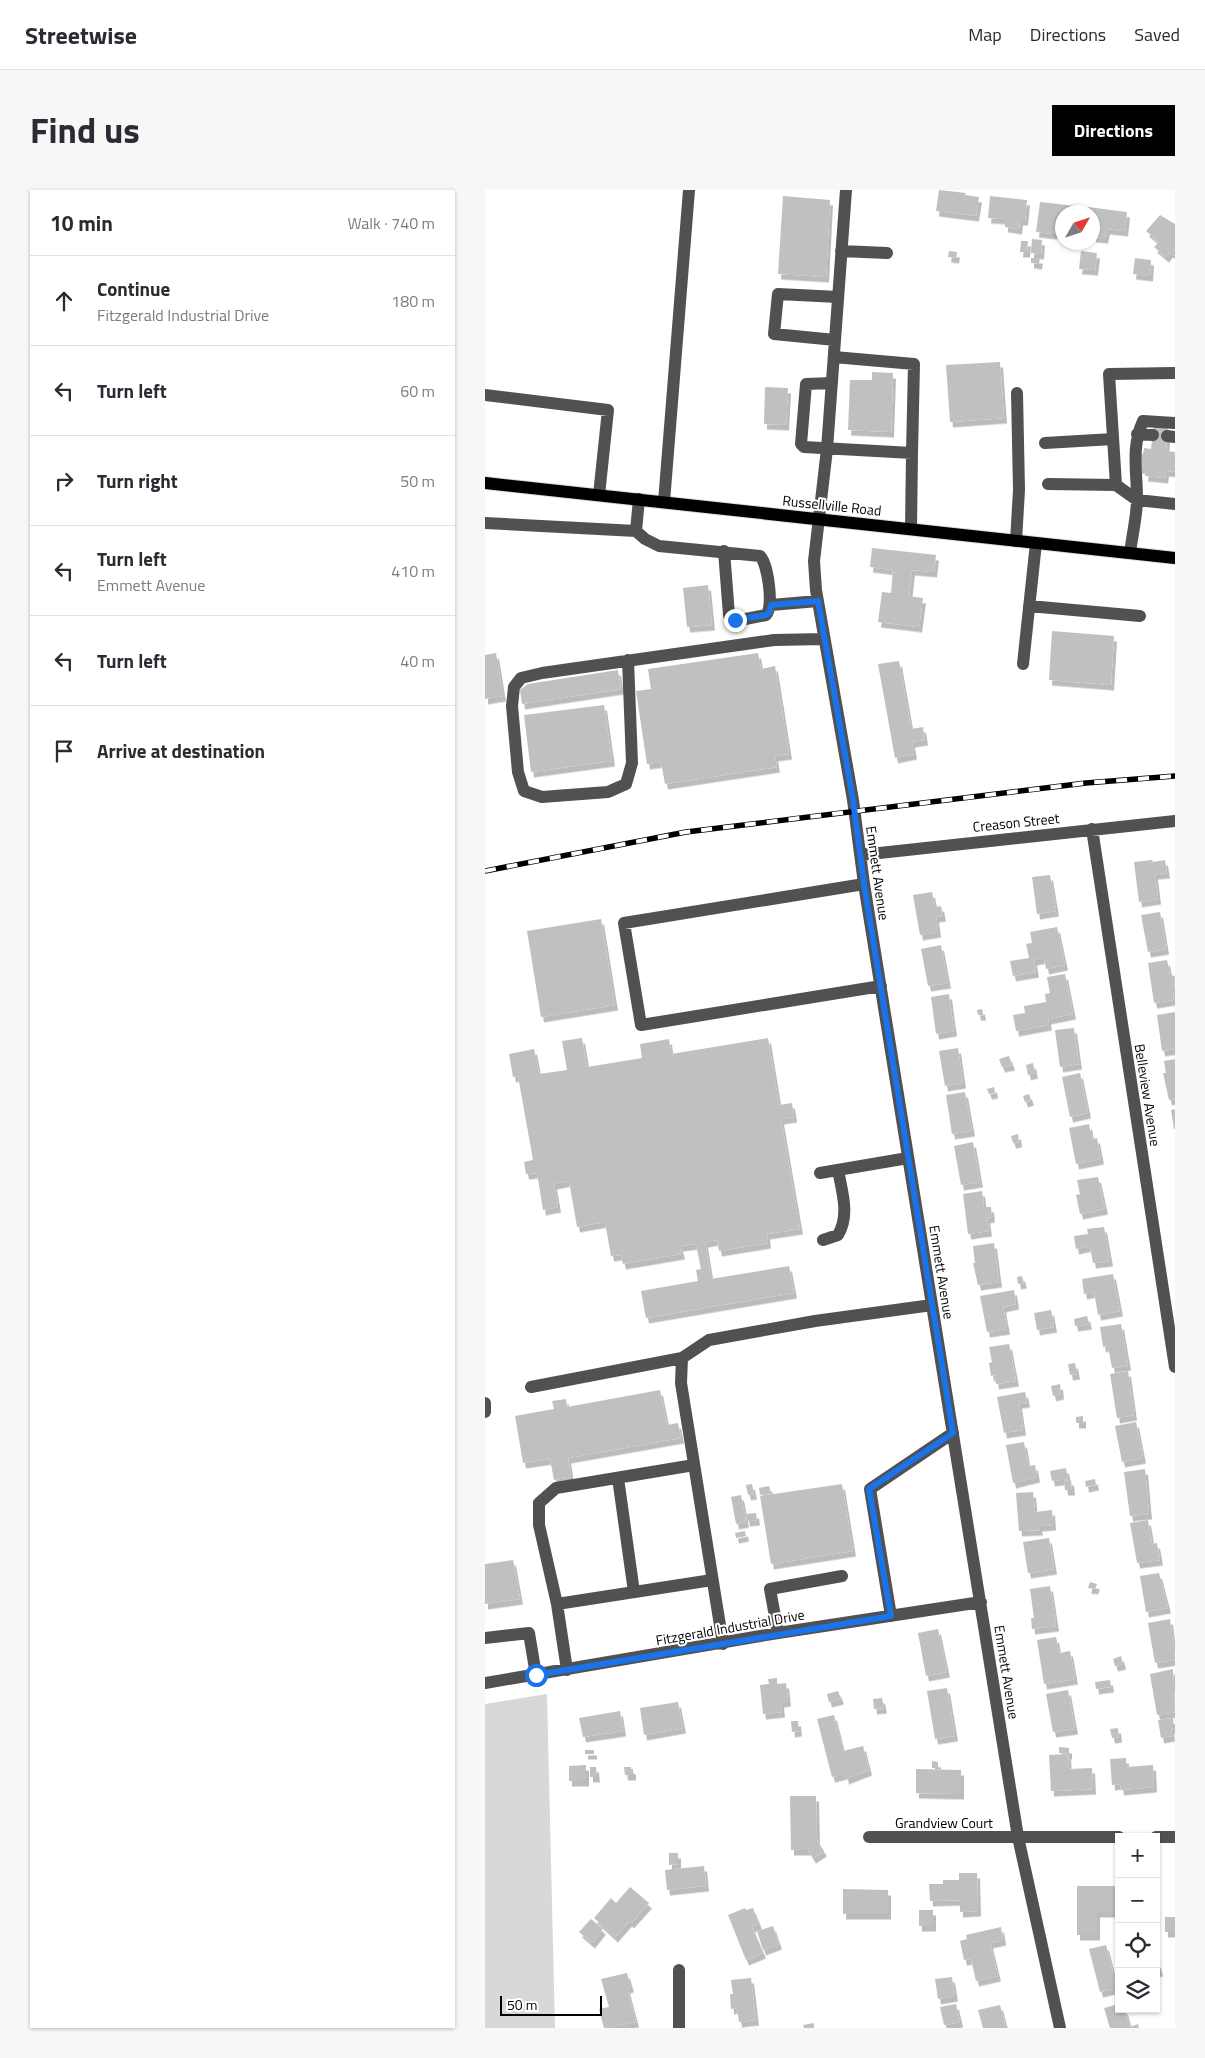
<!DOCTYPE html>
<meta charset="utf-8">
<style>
:root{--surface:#fff;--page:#f7f7f7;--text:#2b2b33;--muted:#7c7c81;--line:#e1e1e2;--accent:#000}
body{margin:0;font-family:"Titillium Web",sans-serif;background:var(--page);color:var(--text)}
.controls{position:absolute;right:15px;bottom:15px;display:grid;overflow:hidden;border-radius:0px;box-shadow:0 1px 4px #0004}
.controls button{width:45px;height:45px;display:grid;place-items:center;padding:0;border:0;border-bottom:1px solid var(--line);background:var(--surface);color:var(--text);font:25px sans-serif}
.compass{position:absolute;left:570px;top:15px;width:45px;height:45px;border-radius:50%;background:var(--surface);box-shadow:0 1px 4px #0004;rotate:51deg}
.scale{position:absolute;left:15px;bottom:12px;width:102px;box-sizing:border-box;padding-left:5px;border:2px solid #000;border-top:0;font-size:14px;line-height:18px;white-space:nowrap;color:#000;-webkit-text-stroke:4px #fff;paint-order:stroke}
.stop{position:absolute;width:15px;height:15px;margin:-11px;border:4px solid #1a73e8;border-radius:50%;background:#fff}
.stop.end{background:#1a73e8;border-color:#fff;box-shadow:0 1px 5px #0008}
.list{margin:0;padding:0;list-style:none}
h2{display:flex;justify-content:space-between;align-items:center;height:65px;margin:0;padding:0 20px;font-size:21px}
h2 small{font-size:16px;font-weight:400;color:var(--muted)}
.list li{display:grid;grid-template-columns:32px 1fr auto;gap:15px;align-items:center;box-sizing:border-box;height:90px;padding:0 20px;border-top:1px solid var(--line)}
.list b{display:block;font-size:19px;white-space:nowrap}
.list p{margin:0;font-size:16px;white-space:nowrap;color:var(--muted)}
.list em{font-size:16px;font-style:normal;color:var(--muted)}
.icon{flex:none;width:28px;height:28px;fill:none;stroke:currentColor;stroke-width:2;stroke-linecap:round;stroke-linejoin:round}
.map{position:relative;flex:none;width:690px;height:1838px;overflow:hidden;border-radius:0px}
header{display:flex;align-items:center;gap:30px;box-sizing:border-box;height:70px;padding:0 25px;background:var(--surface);border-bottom:1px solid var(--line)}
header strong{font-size:24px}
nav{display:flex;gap:28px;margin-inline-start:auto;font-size:18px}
.intro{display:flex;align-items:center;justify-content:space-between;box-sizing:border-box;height:120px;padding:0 30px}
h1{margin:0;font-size:35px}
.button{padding:12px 22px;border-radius:0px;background:var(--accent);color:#fff;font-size:18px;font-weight:700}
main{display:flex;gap:30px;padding:0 30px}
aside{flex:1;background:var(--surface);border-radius:0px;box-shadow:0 1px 4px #0004}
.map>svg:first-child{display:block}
.green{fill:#d8d8d8}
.building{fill:#c0c0c0;filter:url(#shadow)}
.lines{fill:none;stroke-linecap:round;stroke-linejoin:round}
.major-casing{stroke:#dbdbdb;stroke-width:14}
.minor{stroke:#515151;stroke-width:12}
.major{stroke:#000;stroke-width:12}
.rail-casing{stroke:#000;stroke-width:5.5}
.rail{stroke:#fff;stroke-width:4;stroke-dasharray:11;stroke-linecap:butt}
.route{stroke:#1a73e8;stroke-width:6}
.labels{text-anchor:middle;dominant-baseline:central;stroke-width:4;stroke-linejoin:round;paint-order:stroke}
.street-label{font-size:14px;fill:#000;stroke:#fff}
</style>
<header>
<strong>Streetwise</strong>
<nav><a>Map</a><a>Directions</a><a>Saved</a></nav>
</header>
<div class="intro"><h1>Find us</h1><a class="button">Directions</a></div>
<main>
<aside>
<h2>10 min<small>Walk · 740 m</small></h2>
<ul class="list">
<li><svg class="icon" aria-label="ahead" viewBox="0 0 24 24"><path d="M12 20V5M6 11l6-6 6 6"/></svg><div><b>Continue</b><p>Fitzgerald Industrial Drive</p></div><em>180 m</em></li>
<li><svg class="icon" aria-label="left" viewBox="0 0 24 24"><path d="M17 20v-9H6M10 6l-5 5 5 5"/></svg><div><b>Turn left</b></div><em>60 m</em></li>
<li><svg class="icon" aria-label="right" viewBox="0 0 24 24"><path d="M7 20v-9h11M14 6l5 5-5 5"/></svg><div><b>Turn right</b></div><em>50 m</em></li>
<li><svg class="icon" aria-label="left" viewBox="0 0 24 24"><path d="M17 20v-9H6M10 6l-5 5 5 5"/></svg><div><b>Turn left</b><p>Emmett Avenue</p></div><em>410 m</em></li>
<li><svg class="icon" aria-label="left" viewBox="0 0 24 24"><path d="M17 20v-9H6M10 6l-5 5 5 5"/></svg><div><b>Turn left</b></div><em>40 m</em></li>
<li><svg class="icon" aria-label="arrive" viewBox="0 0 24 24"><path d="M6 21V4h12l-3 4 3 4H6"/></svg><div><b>Arrive at destination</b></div></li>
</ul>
</aside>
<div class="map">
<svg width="690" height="1838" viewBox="0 0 690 1838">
<defs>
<filter id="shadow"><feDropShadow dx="3" dy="5.5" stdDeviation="0" flood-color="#0004"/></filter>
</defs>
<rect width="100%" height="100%" fill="#fff"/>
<!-- green -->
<path class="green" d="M62 1504 70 1838H0V1514Z"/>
<!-- building -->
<path class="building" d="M454 0 481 3 480 5 494 7 491 26 451 21Z
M298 6 345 10 341 87 293 84Z
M505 6 542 10 540 30H535L534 39 520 37V29L503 28Z
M555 12 591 16 590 22H578V37L570 36 569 44 551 42Z
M603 17 642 22 640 41 622 39 620 48 608 47V22H602Z
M675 25 690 34V66L685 62 681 67 669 57 674 52 661 41Z
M547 49 557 50 556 64 546 63Z
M536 51H543L542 62H535Z
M464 61 472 62 471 68 463 67Z
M596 61 612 63 610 80 594 79Z
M546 68H555L554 74 546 73Z
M650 68 666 70 665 86 648 84Z
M515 172 519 228 465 232 461 175Z
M387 182 408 183 406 242 363 240 365 190H387Z
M280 197 303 198 301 235 279 234Z
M669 234 683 236 681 261 690 262V282L681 281 680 288 660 286 661 279 654 278 653 264H658L659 258 666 259Z
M387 358 451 365 449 382 427 380 424 406 438 408 434 437 393 432 397 402 406 403 408 380 385 377Z
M223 395 227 435 202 437 198 398Z
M567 441 629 446 626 495 564 490Z
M11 463 18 506 0 509V465Z
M273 463 276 479 290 476 304 564 290 566 292 577 180 594 176 572 162 574 151 501 166 499 163 479Z
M414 471 426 539 438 537 440 550 427 552 429 564 410 568 393 474Z
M133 480 136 499 37 514 35 500 43 494Z
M119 515 127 571 46 582 39 525Z
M667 670 668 672 680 670 682 683 670 684 673 709 654 712 649 672Z
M565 685 571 721 552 724 547 687Z
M447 702 450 717 456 716 458 726 451 727 453 742 435 745 428 705Z
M675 722 681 759 663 762 656 725Z
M116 729 130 815 56 827 42 741Z
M572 737 580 775 561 779 559 768 549 770 551 782 528 786 525 771 544 768 541 754 547 753 545 742Z
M456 755 463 793 443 796 436 759Z
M682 770 685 785 690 786 688 810 669 813 663 773Z
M580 784 588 824 563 829 564 835 531 841 528 825 540 823 539 816 561 812 560 804 565 803 562 787Z
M464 804 469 841 451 844 446 807Z
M497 819 498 825H493L492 820Z
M690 822V859L677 861 672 825Z
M589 838 594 874 575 877 570 840Z
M97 848 102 877 157 868 155 854 184 849 186 864 283 848 294 915 307 913 309 927 296 929 315 1039 282 1044 283 1053 234 1061 232 1050 220 1052 226 1089 304 1076 309 1103 161 1128 156 1101 213 1091 211 1080 216 1079 211 1054 195 1056 197 1064 138 1074 136 1065 126 1066 120 1032 92 1037 84 991 69 994 73 1017 58 1020 52 983 41 984 39 972 48 970 33 886 28 887 24 864 49 859 54 884 82 880 77 851Z
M473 858 478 893 460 896 454 861Z
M524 866 527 875 517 877 514 869Z
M690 869V909L684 910 678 883H681L679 871Z
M548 873 550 883 543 885 541 875Z
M595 883 603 923 585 927 577 887Z
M509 897 510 903 504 904 502 899Z
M480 902 487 941 467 944 461 905Z
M544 904 546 910 540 912 538 906Z
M690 919V939H689L686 920Z
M604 934 607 949 612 948 616 969 591 974 584 938Z
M533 944 534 952 528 953 526 946Z
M488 952 495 992 476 995 469 956Z
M613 987 620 1019 595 1024 591 1005 595 1004 592 990Z
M497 1001 499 1017H506L507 1027 502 1028 504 1041 483 1044 478 1004Z
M619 1037 625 1071 608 1073 605 1056 591 1059 589 1046 603 1044 602 1039Z
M509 1053 514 1092 493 1095 488 1073H490L488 1056Z
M628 1084 635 1121 613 1125 609 1102 599 1104 597 1089Z
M537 1086 539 1093 533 1094 532 1087Z
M529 1100 531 1114 518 1117 522 1139 502 1142 495 1106Z
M566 1120 569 1137 552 1140 549 1123Z
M602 1126 604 1134 590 1136 589 1129Z
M636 1134 643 1175 627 1178 623 1156 618 1157 615 1137Z
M524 1154 531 1191 511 1194 510 1185 506 1186 504 1173 507 1172 504 1157Z
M590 1173 592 1184 585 1185 583 1174Z
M643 1181 649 1225 632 1228 625 1184Z
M575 1194 576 1204 568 1206 566 1196Z
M175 1200 182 1235 193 1233 196 1248 83 1268 86 1287 69 1290 65 1269 38 1273 30 1226 69 1219 67 1211 81 1209 82 1217Z
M540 1202 542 1212 534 1213 538 1240 519 1243 512 1207Z
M598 1226V1233H591V1227Z
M651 1232 658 1268 637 1272 630 1236Z
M539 1252 543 1276 550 1275 552 1287 528 1293 521 1255Z
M581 1278 583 1289 567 1291 565 1281Z
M660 1279 664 1324 645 1326 639 1282Z
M610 1289 611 1295 601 1297 600 1291Z
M586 1290 587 1300H580L579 1291Z
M267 1294 269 1304 263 1305 261 1295Z
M357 1294 368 1361 286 1374 275 1306Z
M284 1296 286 1303 275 1305 274 1298Z
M548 1302 550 1322 567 1320 568 1335 554 1336 555 1340 534 1341 531 1303Z
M256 1305 261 1332 251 1334 246 1307Z
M271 1323 272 1330 262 1331 261 1324Z
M663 1330 667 1354 672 1353 675 1370 652 1373 645 1333Z
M260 1341 261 1346 251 1348 250 1343Z
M564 1348 569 1379 543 1383 538 1352Z
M28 1370 35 1409 0 1414V1374Z
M674 1383 683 1418 661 1422 655 1386Z
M605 1392 612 1394 610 1399 603 1398Z
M565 1396 571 1436 547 1439 546 1428H549L545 1399Z
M685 1429 690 1470 670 1473 663 1433Z
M453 1439 462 1482 441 1486 433 1443Z
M571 1447 574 1463 585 1461 590 1489 559 1494 552 1450Z
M636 1466 638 1474 630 1476 628 1469Z
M688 1479 690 1522 672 1525 665 1484Z
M292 1488V1494L301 1493 303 1511 296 1512 297 1522 278 1524 275 1495 284 1494 283 1489Z
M625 1490 626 1497 611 1499 610 1492Z
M462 1498 470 1546 450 1549 442 1501Z
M583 1500 590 1539 568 1542 561 1504Z
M353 1501 356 1509 344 1512 342 1504Z
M397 1508 399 1518 389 1519 388 1509Z
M193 1512 198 1538 159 1545 155 1518Z
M135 1521 138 1541 98 1547 94 1528Z
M349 1525 358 1561 378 1556 384 1580 361 1589 360 1584 347 1587 332 1529Z
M688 1528 689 1538 686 1539 687 1546 676 1548 673 1530Z
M306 1531H313L314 1541 307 1542Z
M633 1538 634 1547 627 1548 625 1539Z
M574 1557 584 1558V1564L574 1563Z
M100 1560H109V1564H100Z
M583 1564 584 1579 607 1578 608 1599 566 1601 564 1565Z
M641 1568V1577L668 1575 669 1597 636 1600 635 1594 627 1595 625 1569Z
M447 1571 453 1572V1578H447Z
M101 1575V1591H84V1576Z
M105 1577H111L112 1587H105Z
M139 1577H146V1579H148V1585H140Z
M431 1579 476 1580V1604L431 1603Z
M305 1606H331L332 1650 339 1661 328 1668 323 1660H306Z
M184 1663H193V1674L184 1675Z
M219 1676 221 1696 182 1700 180 1680Z
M474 1683H492L493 1721 475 1722V1710L445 1711 444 1694H458V1690H474Z
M592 1696H634V1722H612V1745H592Z
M145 1697 164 1713 146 1733 144 1731 130 1747 109 1728 126 1708 131 1713Z
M358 1699 403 1700V1724H358Z
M260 1718 261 1720 268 1718 274 1734 267 1737 278 1763 261 1770 243 1725Z
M434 1720H448V1736H434Z
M680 1727H690V1742H680Z
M106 1729 118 1739 107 1753 94 1742Z
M288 1736 294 1754 278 1760 272 1741Z
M516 1737 518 1750 505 1753 513 1786 491 1791 486 1769 479 1770 475 1751 482 1749 481 1745Z
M621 1755 632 1798 615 1802 604 1759Z
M673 1772 675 1781 671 1782V1773Z
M142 1783 146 1797 142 1798 151 1832 119 1838 114 1819 124 1817 116 1789Z
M467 1787 470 1806 453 1809 450 1789Z
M266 1788 271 1830 254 1832 252 1818 246 1819 245 1804H248L246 1790Z
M471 1814 475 1832 459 1835 455 1817Z
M634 1814V1819H640L645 1837 653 1834 654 1838H625L619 1818Z
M515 1815 521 1838H498L493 1820Z
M329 1833V1838H319L318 1835Z"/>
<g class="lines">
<!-- major casing -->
<g class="major-casing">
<path id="major" d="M0 293 690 368"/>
</g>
<!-- minor -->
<path class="minor" d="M361 0 342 259 329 371 331 400 368 610 379 694 533 1647 575 1838
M356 61 402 63
M350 150 289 144 293 104 353 107
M349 167 429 174 427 263
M347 193 321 194 316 254 319 257 427 263 426 339
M0 205 123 220 114 305
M652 244 668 245
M682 246 690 247
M560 253 628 249
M563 294 631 295 624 184 690 183
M631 295 652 310 690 314
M179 312 204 0
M0 333 151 341 154 309
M151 341 160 349 174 356 275 366C283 374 289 417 281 425L250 431 244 425 239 361
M531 351 534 300 532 203
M645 363C647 346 652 326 652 309 652 281 646 257 658 231L690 233
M286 415 333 411
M544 416 655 426
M143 470 147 573 141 594 123 602 57 607 39 601 33 582 27 516 29 497 36 488 57 483 289 450 339 449
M538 474 551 353
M607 639 690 1177
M376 665 690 631
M379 694 139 733 156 835 396 796
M335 983 423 968
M338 1050 353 1045C365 1025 357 1002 353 980
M46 1197 197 1168
M0 1213V1222
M133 1288 149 1402
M72 1414 227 1390
M406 1426 385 1299 468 1243
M293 1443 285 1399 357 1386
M0 1448 44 1443 51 1485
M238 1454 196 1193 197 1168 224 1150 330 1131 447 1115
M82 1480 72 1414 54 1335V1313L71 1298 209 1275
M0 1493 293 1443 496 1412
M384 1647H634
M671 1647H690
M194 1838V1780"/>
<!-- major -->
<use href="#major" class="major"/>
<!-- rail casing -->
<g class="rail-casing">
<path id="rail" d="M0 681 201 642 601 593 690 586"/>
</g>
<!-- rail -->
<use href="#rail" class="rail"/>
</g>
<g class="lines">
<!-- route -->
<path class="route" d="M51 1485 406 1426 384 1299 468 1243 379 694 368 610 333 411 286 415 284 423 281 425 250 430"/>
</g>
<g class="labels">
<!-- street labels -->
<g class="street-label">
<text transform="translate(347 315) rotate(6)">Russellville Road</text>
<text transform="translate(531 632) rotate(-6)">Creason Street</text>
<text transform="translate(393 683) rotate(82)">Emmett Avenue</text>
<text transform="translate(663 905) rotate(81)">Belleview Avenue</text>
<text transform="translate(457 1082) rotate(81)">Emmett Avenue</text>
<text transform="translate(245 1437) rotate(-10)">Fitzgerald Industrial Drive</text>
<text transform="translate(522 1482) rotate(81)">Emmett Avenue</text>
<text x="459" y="1632">Grandview Court</text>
</g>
</g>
</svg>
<div class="controls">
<button>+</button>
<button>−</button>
<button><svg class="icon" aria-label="locate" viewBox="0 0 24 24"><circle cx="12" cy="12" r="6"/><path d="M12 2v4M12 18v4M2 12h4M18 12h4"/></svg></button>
<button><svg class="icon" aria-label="layers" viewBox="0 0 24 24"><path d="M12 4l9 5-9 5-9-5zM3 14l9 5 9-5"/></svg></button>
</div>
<svg class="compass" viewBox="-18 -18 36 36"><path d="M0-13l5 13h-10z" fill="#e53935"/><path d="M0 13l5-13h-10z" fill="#7c7c81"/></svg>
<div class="scale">50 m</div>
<div class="stop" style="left:51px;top:1485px"></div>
<div class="stop end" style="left:250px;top:430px"></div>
</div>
</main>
